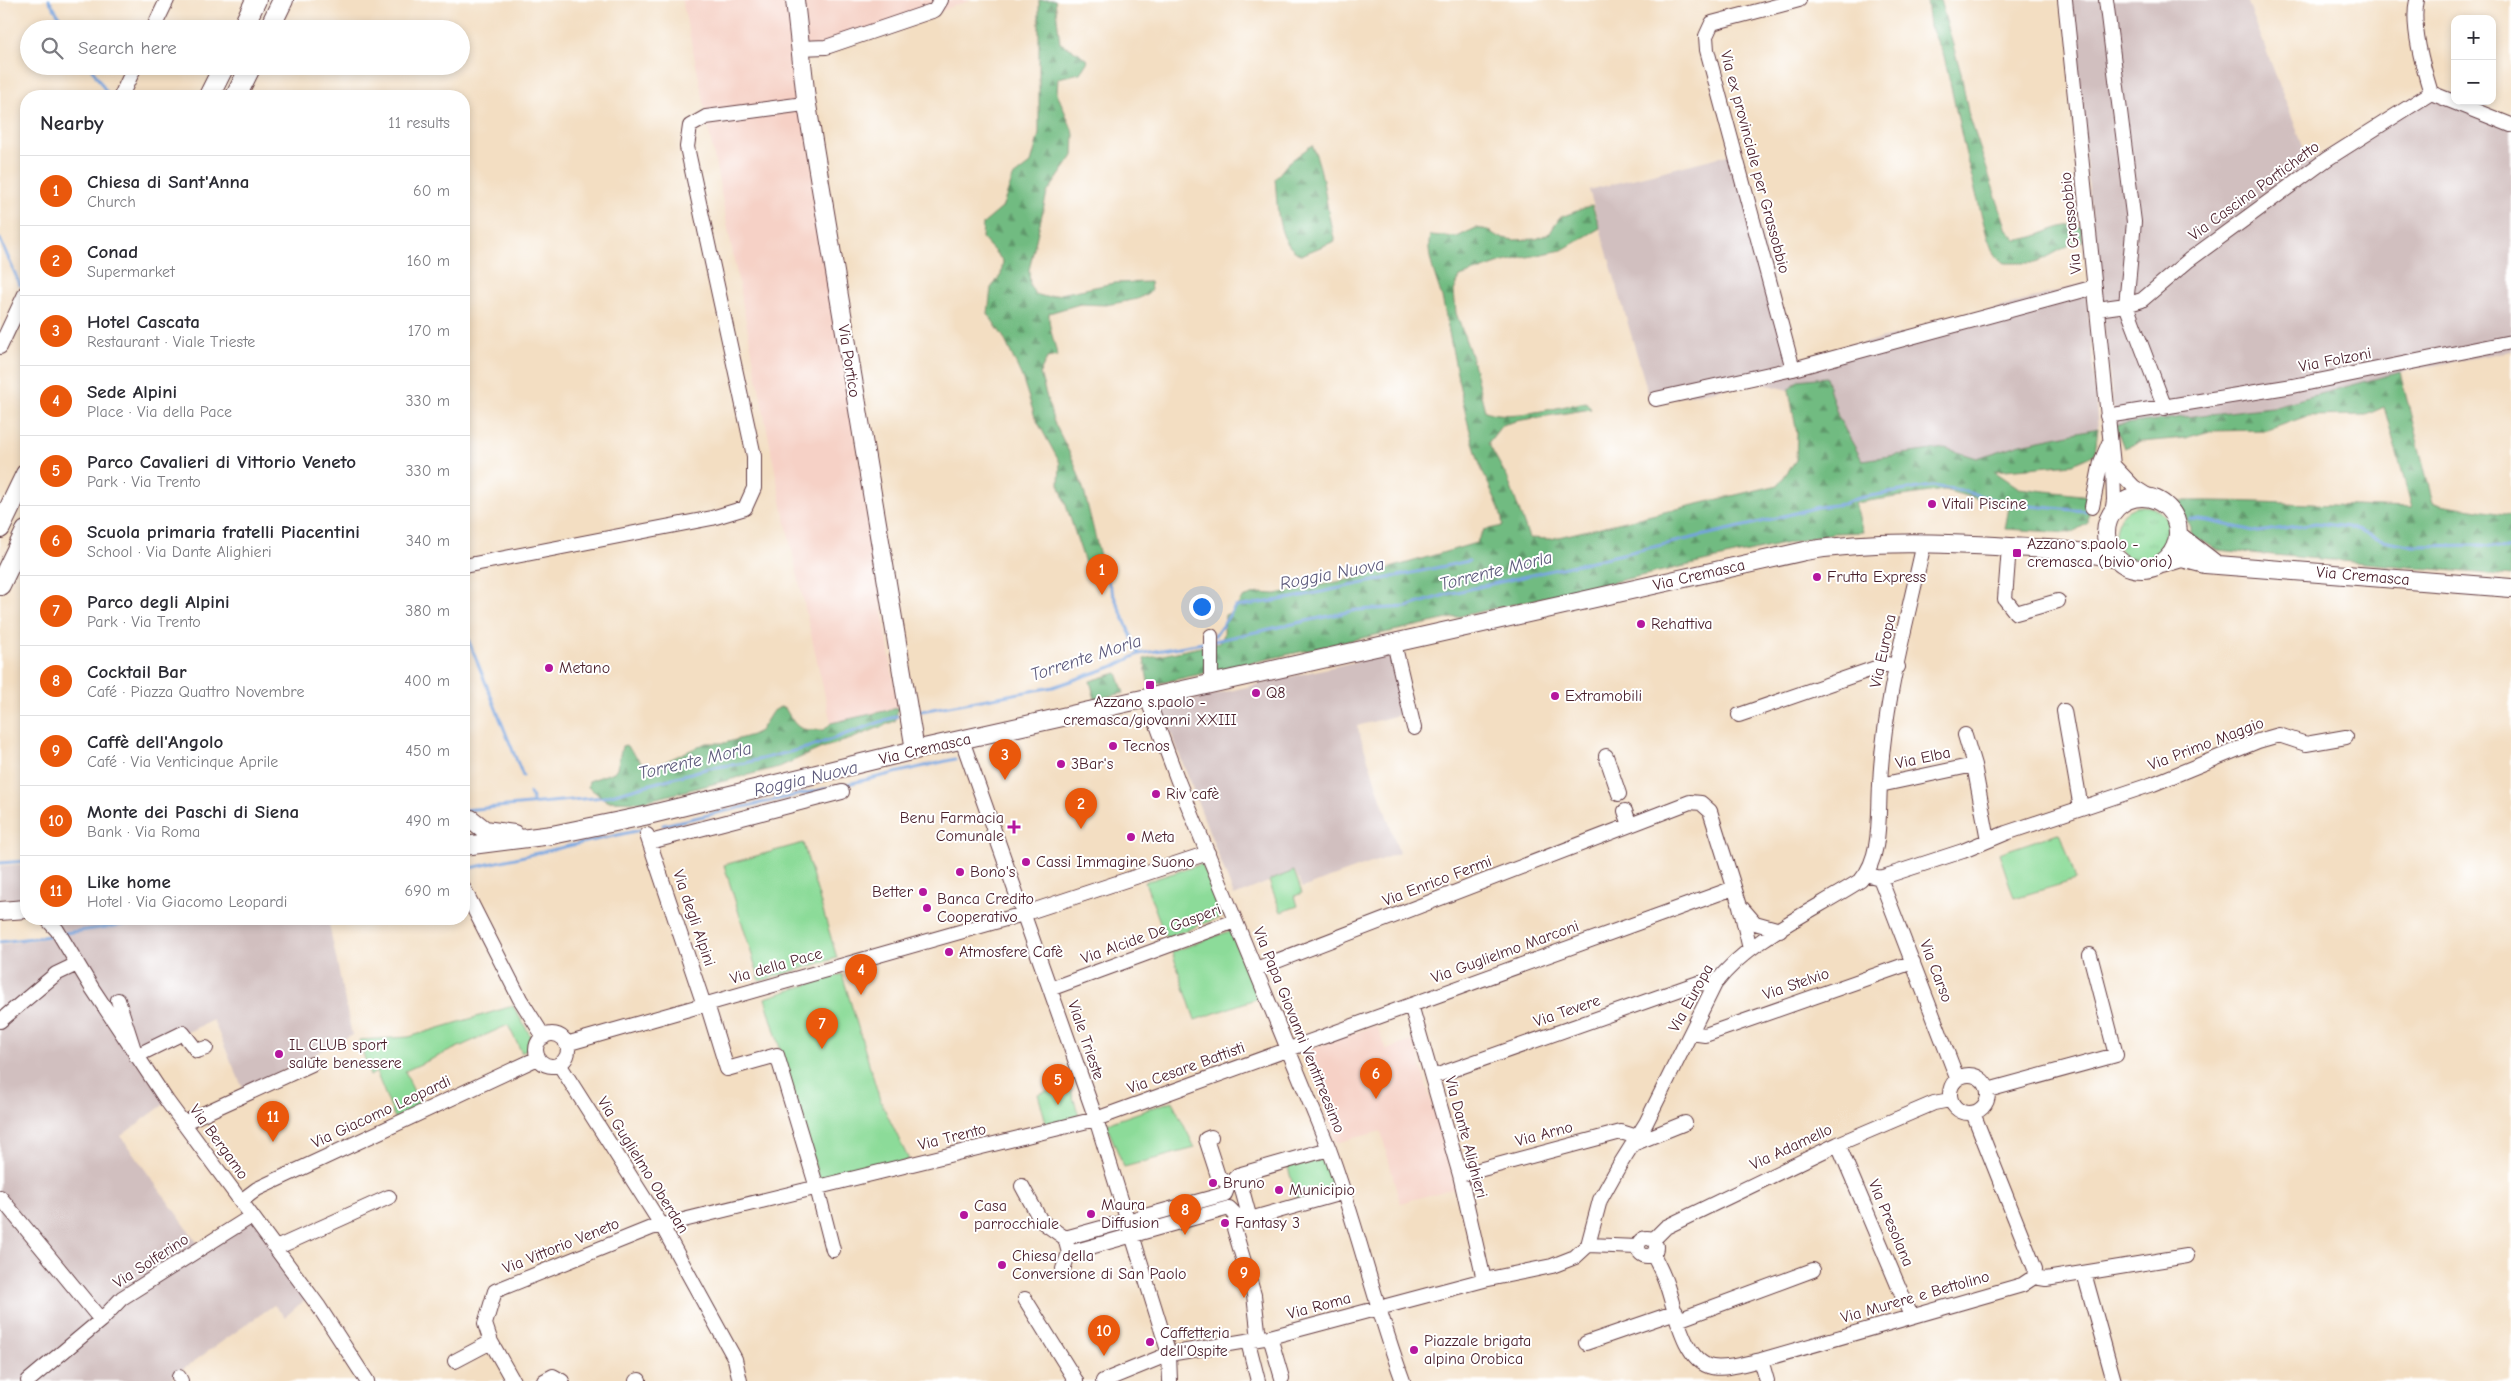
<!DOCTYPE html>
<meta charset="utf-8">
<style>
:root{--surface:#fff;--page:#f2f2f3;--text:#2b2b33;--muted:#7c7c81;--line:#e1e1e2;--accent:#ea580c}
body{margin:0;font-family:"Comic Neue",sans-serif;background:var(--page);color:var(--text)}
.controls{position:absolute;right:15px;top:15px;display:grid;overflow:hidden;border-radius:10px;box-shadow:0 2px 8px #0003}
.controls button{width:45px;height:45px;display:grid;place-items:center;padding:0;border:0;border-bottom:1px solid var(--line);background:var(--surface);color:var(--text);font:25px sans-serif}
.you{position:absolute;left:1201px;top:606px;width:18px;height:18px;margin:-12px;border:4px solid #fff;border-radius:50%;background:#1a73e8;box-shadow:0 0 0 8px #1a73e833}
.badge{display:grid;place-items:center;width:32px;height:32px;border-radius:50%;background:var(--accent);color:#fff;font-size:16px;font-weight:700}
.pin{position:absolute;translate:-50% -41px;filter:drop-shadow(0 1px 2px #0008)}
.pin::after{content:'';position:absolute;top:26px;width:18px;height:15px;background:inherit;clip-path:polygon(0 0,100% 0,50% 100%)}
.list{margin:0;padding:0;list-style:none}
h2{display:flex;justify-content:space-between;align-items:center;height:65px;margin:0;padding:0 20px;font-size:21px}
h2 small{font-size:16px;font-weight:400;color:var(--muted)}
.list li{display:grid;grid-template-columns:32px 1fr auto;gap:15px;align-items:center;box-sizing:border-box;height:70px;padding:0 20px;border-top:1px solid var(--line)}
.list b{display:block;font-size:19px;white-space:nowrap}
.list p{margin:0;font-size:16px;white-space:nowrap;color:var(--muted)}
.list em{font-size:16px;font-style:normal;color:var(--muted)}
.icon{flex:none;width:28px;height:28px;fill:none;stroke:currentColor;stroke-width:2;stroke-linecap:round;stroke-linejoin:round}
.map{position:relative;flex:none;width:2511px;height:1381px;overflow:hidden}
.search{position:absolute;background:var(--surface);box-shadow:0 2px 8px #0003;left:20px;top:20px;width:450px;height:55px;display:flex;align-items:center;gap:12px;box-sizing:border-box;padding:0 18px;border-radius:28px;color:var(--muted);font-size:19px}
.panel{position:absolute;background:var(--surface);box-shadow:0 2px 8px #0003;left:20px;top:90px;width:450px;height:835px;border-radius:20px}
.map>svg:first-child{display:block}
.built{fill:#f6d1c6}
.industrial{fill:#d1bfbf}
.grass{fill:url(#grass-tufts);stroke:#6b7d62}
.forest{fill:url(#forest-firs);stroke:#5e6d56}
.park{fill:#8cdb99;stroke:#6b7d62}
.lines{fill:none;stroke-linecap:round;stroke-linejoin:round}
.stream{stroke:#75a3de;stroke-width:3}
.minor-casing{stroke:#633c42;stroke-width:16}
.major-casing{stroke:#633c42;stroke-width:20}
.highway-casing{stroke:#633c42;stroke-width:22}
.minor{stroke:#fff;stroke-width:14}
.major{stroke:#fff;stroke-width:18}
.highway{stroke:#fff;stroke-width:20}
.poi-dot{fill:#b5179e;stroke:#fff;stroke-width:2}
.labels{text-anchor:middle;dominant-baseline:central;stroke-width:4;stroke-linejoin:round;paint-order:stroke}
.street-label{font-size:16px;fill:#4a1f2b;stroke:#fff}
.poi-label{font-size:16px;fill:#4a1f2b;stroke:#fff;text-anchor:start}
.water-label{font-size:18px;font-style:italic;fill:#5d5a7c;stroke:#fff}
</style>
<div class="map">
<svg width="2511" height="1381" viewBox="0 0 2511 1381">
<defs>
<pattern id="grass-tufts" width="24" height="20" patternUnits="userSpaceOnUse" patternTransform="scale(1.25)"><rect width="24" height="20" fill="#8cdb99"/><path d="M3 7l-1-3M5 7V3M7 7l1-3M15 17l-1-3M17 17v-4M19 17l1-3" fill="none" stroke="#7abc84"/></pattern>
<pattern id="forest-firs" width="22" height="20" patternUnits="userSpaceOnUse" patternTransform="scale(1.25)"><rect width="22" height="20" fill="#71bb81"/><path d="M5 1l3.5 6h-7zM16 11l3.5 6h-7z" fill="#5f976a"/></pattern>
</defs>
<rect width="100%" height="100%" fill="#fff"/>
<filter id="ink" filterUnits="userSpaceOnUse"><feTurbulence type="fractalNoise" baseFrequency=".02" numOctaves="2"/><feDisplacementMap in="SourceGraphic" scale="10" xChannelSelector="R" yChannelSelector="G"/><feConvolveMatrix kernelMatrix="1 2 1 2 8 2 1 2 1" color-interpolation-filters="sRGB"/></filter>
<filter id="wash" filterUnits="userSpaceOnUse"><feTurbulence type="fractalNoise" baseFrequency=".0096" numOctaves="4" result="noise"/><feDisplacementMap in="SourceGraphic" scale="20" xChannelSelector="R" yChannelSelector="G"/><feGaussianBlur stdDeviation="1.12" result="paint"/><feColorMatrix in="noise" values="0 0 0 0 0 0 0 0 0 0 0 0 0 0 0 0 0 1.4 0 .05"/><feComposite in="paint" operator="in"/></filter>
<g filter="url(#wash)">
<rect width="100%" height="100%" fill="#f3dec2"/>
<!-- built -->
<path class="built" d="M682 0H971L796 63 898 708 831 723 781 501 698 74Z
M1376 1025 1386 1050 1414 1040 1455 1188 1400 1203 1381 1131 1336 1143 1305 1051Z"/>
<!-- industrial -->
<path class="industrial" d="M2068 0H2247L2309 162 2431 86 2511 118V351L2400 372 2272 407 2115 425Z
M1739 152 1781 310 1800 359 1957 320 2086 283 2098 428 2021 444 1977 458 1945 448 1862 460 1838 417 1826 377 1798 380 1789 390 1755 382 1651 403 1589 190Z
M1392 653 1406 713 1357 726 1399 853 1302 888 1295 871 1234 896 1161 707Z
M26 864V899H0V866Z
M41 919H328L352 1035 244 1091 213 1020 137 1056 170 1100 121 1136 199 1245 251 1211 309 1296 285 1317 274 1305 172 1377 174 1381H0V945L54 937Z"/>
<!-- grass -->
<path class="grass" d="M2115 534a28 28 0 1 1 56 0a28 28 0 1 1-56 0Z"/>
<!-- forest -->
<path class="forest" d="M1039 0H1055L1060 43 1079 53 1088 61 1080 73 1058 78 1057 93 1074 134 1073 156 1047 193 1029 270 1030 286 1035 294 1046 297 1114 283 1150 282 1151 291 1138 299 1106 305 1080 304 1049 313C1048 328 1055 341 1057 356L1047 358 1040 373 1053 420 1074 462 1084 491 1101 560 1088 572 1059 484 1060 463 1035 417 1022 377 1004 338 988 314 991 288 1001 275 1003 261 982 238 983 224 1002 208 1013 177 1031 163 1039 134Z
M1927 0H1940L1961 73 1968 112 2007 230 2016 240C2038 240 2060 221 2082 226L2083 241H2077L2036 263H2004L1994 255 1987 236 1966 155 1944 56 1930 26Z
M1312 145C1326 175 1325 209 1335 241L1301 255C1275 243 1278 204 1275 179L1288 163Z
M1592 205 1600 228 1562 250 1503 262 1460 277 1454 291 1456 313 1471 355 1485 411C1512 421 1557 407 1586 402L1591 409 1516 421 1502 425 1488 443 1508 479 1529 538 1550 539 1778 485 1796 460 1797 434 1789 390 1798 380 1826 377 1838 417 1862 460 1945 448 1977 458 2021 444 2098 428 2095 454 2073 464 1994 471 2019 488 2090 496 2088 523 2071 533 2005 529 2009 507 1944 490 1855 503 1863 532 1833 533 1156 684 1154 681 1148 682 1144 659 1219 643 1224 635 1225 615 1232 612 1243 598 1258 593 1276 594 1356 578 1476 543 1484 530 1503 526C1501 504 1486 483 1479 462 1462 410 1454 355 1443 302 1438 280 1425 257 1430 235L1457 237 1476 228 1488 230 1498 237 1514 240 1536 239 1550 233 1559 218Z
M2400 372 2433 503 2511 515V576L2217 550 2193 535 2179 501C2257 500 2334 506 2412 508L2384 407 2366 415 2307 416 2268 430 2210 431 2185 438 2141 442 2124 448 2115 425 2272 407Z
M1117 673 1124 693 1095 699 1090 681Z
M780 707 785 708C798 731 799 730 824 730L831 723 898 708 895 721 851 739 822 748 779 767 666 796 639 802 607 801 588 787 589 781 614 772 617 768 622 746 626 745 643 764 658 765 706 743H725L752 735 760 731 772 712Z"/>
<!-- park -->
<path class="park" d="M2058 833 2061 834 2076 880 2014 898 1999 853Z
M803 843 837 958 760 981 724 865Z
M1202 864 1224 916 1166 938 1145 882Z
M1294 871 1302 893 1295 896 1298 906 1281 912 1269 881Z
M1230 931 1258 998 1195 1020 1172 952Z
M842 974 880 1100 909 1160 820 1182 765 998Z
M513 1006 530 1035 528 1048 522 1053 508 1025 405 1071 420 1106 395 1118 376 1072 370 1076 359 1040 409 1037Z
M1069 1084 1079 1116 1047 1126 1038 1094Z
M1172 1101 1195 1148 1124 1167 1106 1124Z
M1323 1157 1336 1191 1297 1201 1288 1167Z"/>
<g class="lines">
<!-- stream -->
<path class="stream" d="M49 0 67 29
M90 66 109 96
M0 239 20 285
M2190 519 2209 521 2258 532 2316 523 2348 527 2383 540 2413 546 2481 545 2511 549
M1102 568 1139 654
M464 629 523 776
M1215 636 1235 607 1292 598 1469 561
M1214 641 1357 610 1407 607 1448 594 1753 524 1818 507 1843 504 1858 498 1932 486 1960 490 2008 504 2085 511
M916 712 1053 687 1117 665 1139 654 1208 642
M839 786 955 759
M530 793 534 804
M464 810 604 797 709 768 745 763 810 747 897 716
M663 825 833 787
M0 863 26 861
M466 869 640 830
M65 933 164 919
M0 942 50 936"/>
</g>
</g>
<g filter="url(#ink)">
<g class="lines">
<!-- minor casing -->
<g class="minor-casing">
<path id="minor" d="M2065 0 2113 465 2114 500 2112 514
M2106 0 2134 222 2126 305 2165 408
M153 29 167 0
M800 48 826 47 935 10 941 0
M2431 93 2511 125
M121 96 135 66
M2097 309 2126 305 2142 300 2189 260 2327 159 2431 93C2423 67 2411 26 2417 0
M0 347 26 292
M1793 369 1707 50 1706 36 1712 23 1799 0
M1656 399 1793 369 2095 287
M2107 416 2293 386 2511 342
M2113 465 2134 487 2153 499
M2092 507 2101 462 2109 443
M2009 547 2005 599 2016 613 2058 601
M464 566 712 518 745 508 754 488V456L687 147 690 126 706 117 804 104 806 99
M1211 636V683
M1394 643 1414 728
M1147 698 1178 781 1329 1149C1357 1225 1375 1305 1403 1381
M2064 711 2081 808
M1739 715 1887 664 1898 667
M1965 735 1974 765
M962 740 1096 1119 1169 1354 1170 1381
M1606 756 1619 794
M1880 785 1974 765 1988 840
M1625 811 1630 825
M647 835 704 1005
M650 842 842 792
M1866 874 1880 878 1963 851 2006 833 2153 784 2258 741 2279 735 2306 744 2346 737
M1880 878 1957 1078
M464 889 520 999 544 1037
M1742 908 1755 923 1780 930
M47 919 57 930 92 988 167 1101 319 1307 367 1381
M1256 969 1690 802 1701 803 1710 811 1740 906 1750 949
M1050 989 1235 921
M118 1000 136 1056 183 1033 197 1051 206 1048
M707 1004 727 1069 777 1055 817 1188 833 1250
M1411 1005 1460 1175 1484 1280
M0 1021 56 974 77 964
M1691 1033 1705 1035 1913 962
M536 1050a16 16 0 1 1 32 0a16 16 0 1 1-32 0Z
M566 1044 1023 914 1208 853
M559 1064 662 1226 735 1359 740 1381
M1950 1094a19 19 0 1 1 38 0a19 19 0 1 1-38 0Z
M1432 1077 1698 983 1715 984
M1988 1090 2116 1055 2090 955
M1973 1113 2035 1269 2034 1277
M183 1123 312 1064
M1211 1137 1206 1139 1218 1176 1229 1184
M1633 1144 1685 1123
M1838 1144 1911 1316
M1329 1149 1238 1175 1229 1184 1225 1194 1065 1238 1069 1253 1229 1208 1237 1216 1250 1219 1345 1192
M1238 1175 1250 1219
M1460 1175 1621 1132 1637 1137
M1022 1186 1041 1221 1065 1238
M0 1197 101 1320
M241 1201 257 1189 538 1058
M1237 1216 1233 1225 1254 1295 1259 1339
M1638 1247a9 9 0 1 1 18 0a9 9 0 1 1-18 0Z
M1653 1240 1666 1227 1838 1144 1934 1103 1950 1100
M1588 1245 1637 1247
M276 1248 389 1197
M1653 1254C1658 1265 1664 1275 1667 1286 1675 1309 1684 1362 1712 1367 1727 1370 1746 1363 1761 1360L2022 1285 2034 1277 2046 1279 2187 1256
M1063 1269 1069 1253
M2084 1273 2114 1381
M1025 1299 1076 1381
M1678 1320 1813 1270
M1270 1337 1282 1378
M1248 1342 1258 1381
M1586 1343 1676 1312
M1761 1360 1767 1381
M455 1361 491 1342
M179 1377 181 1381
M28 1381 101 1320 122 1298 252 1216
M513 1381 491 1342 485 1324 495 1291 651 1228 1096 1119 1734 888
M544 1381 553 1376 562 1381
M636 1381 639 1380
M1103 1381 1169 1354 1270 1337 1484 1280 1552 1266 1575 1257 1588 1245 1600 1200 1619 1166 1646 1123 1715 984C1750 938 1813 911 1861 880 1882 856 1878 816 1880 785 1883 705 1907 621 1924 543"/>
</g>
<!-- major casing -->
<g class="major-casing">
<path id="major" d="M795 0 806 99 915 750
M2106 533a36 36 0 1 1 72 0a36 36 0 1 1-72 0Z
M2178 535 2214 563
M2162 564 2182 558 2205 564 2511 588
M471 819 485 830 514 834
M464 846 552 835 644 816 915 750 1805 551C1873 540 1942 543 2010 547 2046 549 2081 550 2116 559
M0 911 26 909"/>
</g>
<!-- highway casing -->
<g class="highway-casing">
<path id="highway" d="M242 29 256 0
M269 29 283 0
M209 96 224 66
M236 96 251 66
M0 528 26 474
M0 585 26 531"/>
</g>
<!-- minor -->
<use href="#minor" class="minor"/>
<!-- major -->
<use href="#major" class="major"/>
<!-- highway -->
<use href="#highway" class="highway"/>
</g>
</g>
<!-- markers -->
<g class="poi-dot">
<circle cx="1932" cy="504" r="5"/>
<rect x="2012" y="548" width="10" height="10" rx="2.5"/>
<circle cx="1817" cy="577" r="5"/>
<circle cx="1641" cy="624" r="5"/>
<circle cx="549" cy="668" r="5"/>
<rect x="1145" y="680" width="10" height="10" rx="2.5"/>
<circle cx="1256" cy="693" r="5"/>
<circle cx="1555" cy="696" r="5"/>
<circle cx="1113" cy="746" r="5"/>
<circle cx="1061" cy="764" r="5"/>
<circle cx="1156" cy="794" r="5"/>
<path d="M1011.5 819.5h5v5h5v5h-5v5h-5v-5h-5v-5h5z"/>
<circle cx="1131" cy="837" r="5"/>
<circle cx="1026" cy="862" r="5"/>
<circle cx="960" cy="872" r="5"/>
<circle cx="923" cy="892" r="5"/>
<circle cx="927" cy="908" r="5"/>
<circle cx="949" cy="952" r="5"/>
<circle cx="279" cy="1054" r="5"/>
<circle cx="1213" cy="1183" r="5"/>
<circle cx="1279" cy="1190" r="5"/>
<circle cx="1091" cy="1214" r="5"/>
<circle cx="964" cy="1215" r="5"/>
<circle cx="1225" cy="1223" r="5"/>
<circle cx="1002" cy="1265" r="5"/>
<circle cx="1150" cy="1342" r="5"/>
<circle cx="1414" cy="1350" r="5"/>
</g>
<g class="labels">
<!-- street labels -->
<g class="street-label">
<text transform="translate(1755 162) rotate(75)">Via ex provinciale per Grassobbio</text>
<text transform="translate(2254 191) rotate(-36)">Via Cascina Portichetto</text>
<text transform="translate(2071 223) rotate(-96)">Via Grassobbio</text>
<text transform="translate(2335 360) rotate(-11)">Via Folzoni</text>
<text transform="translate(849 361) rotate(81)">Via Portico</text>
<text transform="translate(1699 575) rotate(-13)">Via Cremasca</text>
<text transform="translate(2363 576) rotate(5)">Via Cremasca</text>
<text transform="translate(1883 651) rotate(-78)">Via Europa</text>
<text transform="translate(2206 744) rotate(-21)">Via Primo Maggio</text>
<text transform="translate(925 749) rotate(-13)">Via Cremasca</text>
<text transform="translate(1923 758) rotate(-12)">Via Elba</text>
<text transform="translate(1437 881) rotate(-21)">Via Enrico Fermi</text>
<text transform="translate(694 918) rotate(71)">Via degli Alpini</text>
<text transform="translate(1151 934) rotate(-20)">Via Alcide De Gasperi</text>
<text transform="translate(1505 952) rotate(-20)">Via Guglielmo Marconi</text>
<text transform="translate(776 966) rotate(-16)">Via della Pace</text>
<text transform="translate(1936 971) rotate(69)">Via Carso</text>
<text transform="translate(1796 984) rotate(-19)">Via Stelvio</text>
<text transform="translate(1691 998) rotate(-61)">Via Europa</text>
<text transform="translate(1567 1011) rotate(-19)">Via Tevere</text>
<text transform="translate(1299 1030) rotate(68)">Via Papa Giovanni Ventitreesimo</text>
<text transform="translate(1086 1040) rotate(71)">Viale Trieste</text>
<text transform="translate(1186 1068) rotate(-20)">Via Cesare Battisti</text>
<text transform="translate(381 1112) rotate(-25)">Via Giacomo Leopardi</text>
<text transform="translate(1544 1134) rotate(-15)">Via Arno</text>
<text transform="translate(952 1137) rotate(-14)">Via Trento</text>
<text transform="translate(1466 1137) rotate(75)">Via Dante Alighieri</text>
<text transform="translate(219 1142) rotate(54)">Via Bergamo</text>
<text transform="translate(1791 1147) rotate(-25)">Via Adamello</text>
<text transform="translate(643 1165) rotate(58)">Via Guglielmo Oberdan</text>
<text transform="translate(1891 1223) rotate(67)">Via Presolana</text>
<text transform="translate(561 1246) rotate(-22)">Via Vittorio Veneto</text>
<text transform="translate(151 1261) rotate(-33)">Via Solferino</text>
<text transform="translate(1915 1297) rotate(-16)">Via Murere e Bettolino</text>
<text transform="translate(1319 1306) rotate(-15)">Via Roma</text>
</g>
<!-- poi labels -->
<g class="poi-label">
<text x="1942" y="504">Vitali Piscine</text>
<text x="2027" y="544">Azzano s.paolo -<tspan x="2027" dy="18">cremasca (bivio orio)</tspan></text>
<text x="1827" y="577">Frutta Express</text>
<text x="1651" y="624">Rehattiva</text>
<text x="559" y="668">Metano</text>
<text x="1266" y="693">Q8</text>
<text x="1565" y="696">Extramobili</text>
<text x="1150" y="702" text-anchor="middle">Azzano s.paolo -<tspan x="1150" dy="18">cremasca/giovanni XXIII</tspan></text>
<text x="1123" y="746">Tecnos</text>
<text x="1071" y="764">3Bar's</text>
<text x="1166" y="794">Riv cafè</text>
<text x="1004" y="818" text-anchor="end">Benu Farmacia<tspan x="1004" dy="18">Comunale</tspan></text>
<text x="1141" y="837">Meta</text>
<text x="1036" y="862">Cassi Immagine Suono</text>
<text x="970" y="872">Bono's</text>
<text x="913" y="892" text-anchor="end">Better</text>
<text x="937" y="899">Banca Credito<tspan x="937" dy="18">Cooperativo</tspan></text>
<text x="959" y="952">Atmosfere Cafè</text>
<text x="289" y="1045">IL CLUB sport<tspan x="289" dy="18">salute benessere</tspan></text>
<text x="1223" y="1183">Bruno</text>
<text x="1289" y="1190">Municipio</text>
<text x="1101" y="1205">Maura<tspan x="1101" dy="18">Diffusion</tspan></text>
<text x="974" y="1206">Casa<tspan x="974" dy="18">parrocchiale</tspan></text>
<text x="1235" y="1223">Fantasy 3</text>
<text x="1012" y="1256">Chiesa della<tspan x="1012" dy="18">Conversione di San Paolo</tspan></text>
<text x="1160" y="1333">Caffetteria<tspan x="1160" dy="18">dell'Ospite</tspan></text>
<text x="1424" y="1341">Piazzale brigata<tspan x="1424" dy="18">alpina Orobica</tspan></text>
</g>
<!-- water labels -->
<g class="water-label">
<text transform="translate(1496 571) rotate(-14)">Torrente Morla</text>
<text transform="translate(1332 574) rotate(-11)">Roggia Nuova</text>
<text transform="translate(1086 658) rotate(-18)">Torrente Morla</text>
<text transform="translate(695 761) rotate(-13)">Torrente Morla</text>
<text transform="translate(806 779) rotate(-13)">Roggia Nuova</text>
</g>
</g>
</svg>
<div class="controls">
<button>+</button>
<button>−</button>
</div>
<div class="you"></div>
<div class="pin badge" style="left:1102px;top:595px">1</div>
<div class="pin badge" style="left:1081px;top:829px">2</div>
<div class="pin badge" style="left:1005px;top:780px">3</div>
<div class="pin badge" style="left:861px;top:995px">4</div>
<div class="pin badge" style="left:1058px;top:1105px">5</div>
<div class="pin badge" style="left:1376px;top:1099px">6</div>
<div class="pin badge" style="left:822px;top:1049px">7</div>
<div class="pin badge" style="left:1185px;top:1235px">8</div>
<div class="pin badge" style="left:1244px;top:1298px">9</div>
<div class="pin badge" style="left:1104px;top:1356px">10</div>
<div class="pin badge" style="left:273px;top:1142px">11</div>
<div class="search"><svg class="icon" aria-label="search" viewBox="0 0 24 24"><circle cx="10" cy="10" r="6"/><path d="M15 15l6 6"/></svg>Search here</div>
<section class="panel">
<h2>Nearby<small>11 results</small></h2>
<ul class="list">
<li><span class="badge">1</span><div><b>Chiesa di Sant'Anna</b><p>Church</p></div><em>60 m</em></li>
<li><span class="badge">2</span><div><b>Conad</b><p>Supermarket</p></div><em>160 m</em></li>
<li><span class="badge">3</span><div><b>Hotel Cascata</b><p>Restaurant · Viale Trieste</p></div><em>170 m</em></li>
<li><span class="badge">4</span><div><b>Sede Alpini</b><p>Place · Via della Pace</p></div><em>330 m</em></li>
<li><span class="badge">5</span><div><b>Parco Cavalieri di Vittorio Veneto</b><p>Park · Via Trento</p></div><em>330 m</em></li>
<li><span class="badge">6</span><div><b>Scuola primaria fratelli Piacentini</b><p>School · Via Dante Alighieri</p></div><em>340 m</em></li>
<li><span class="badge">7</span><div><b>Parco degli Alpini</b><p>Park · Via Trento</p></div><em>380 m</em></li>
<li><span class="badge">8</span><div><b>Cocktail Bar</b><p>Café · Piazza Quattro Novembre</p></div><em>400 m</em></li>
<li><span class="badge">9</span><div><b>Caffè dell'Angolo</b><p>Café · Via Venticinque Aprile</p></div><em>450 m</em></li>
<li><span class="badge">10</span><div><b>Monte dei Paschi di Siena</b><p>Bank · Via Roma</p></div><em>490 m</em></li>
<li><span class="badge">11</span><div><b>Like home</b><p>Hotel · Via Giacomo Leopardi</p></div><em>690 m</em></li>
</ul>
</section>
</div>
